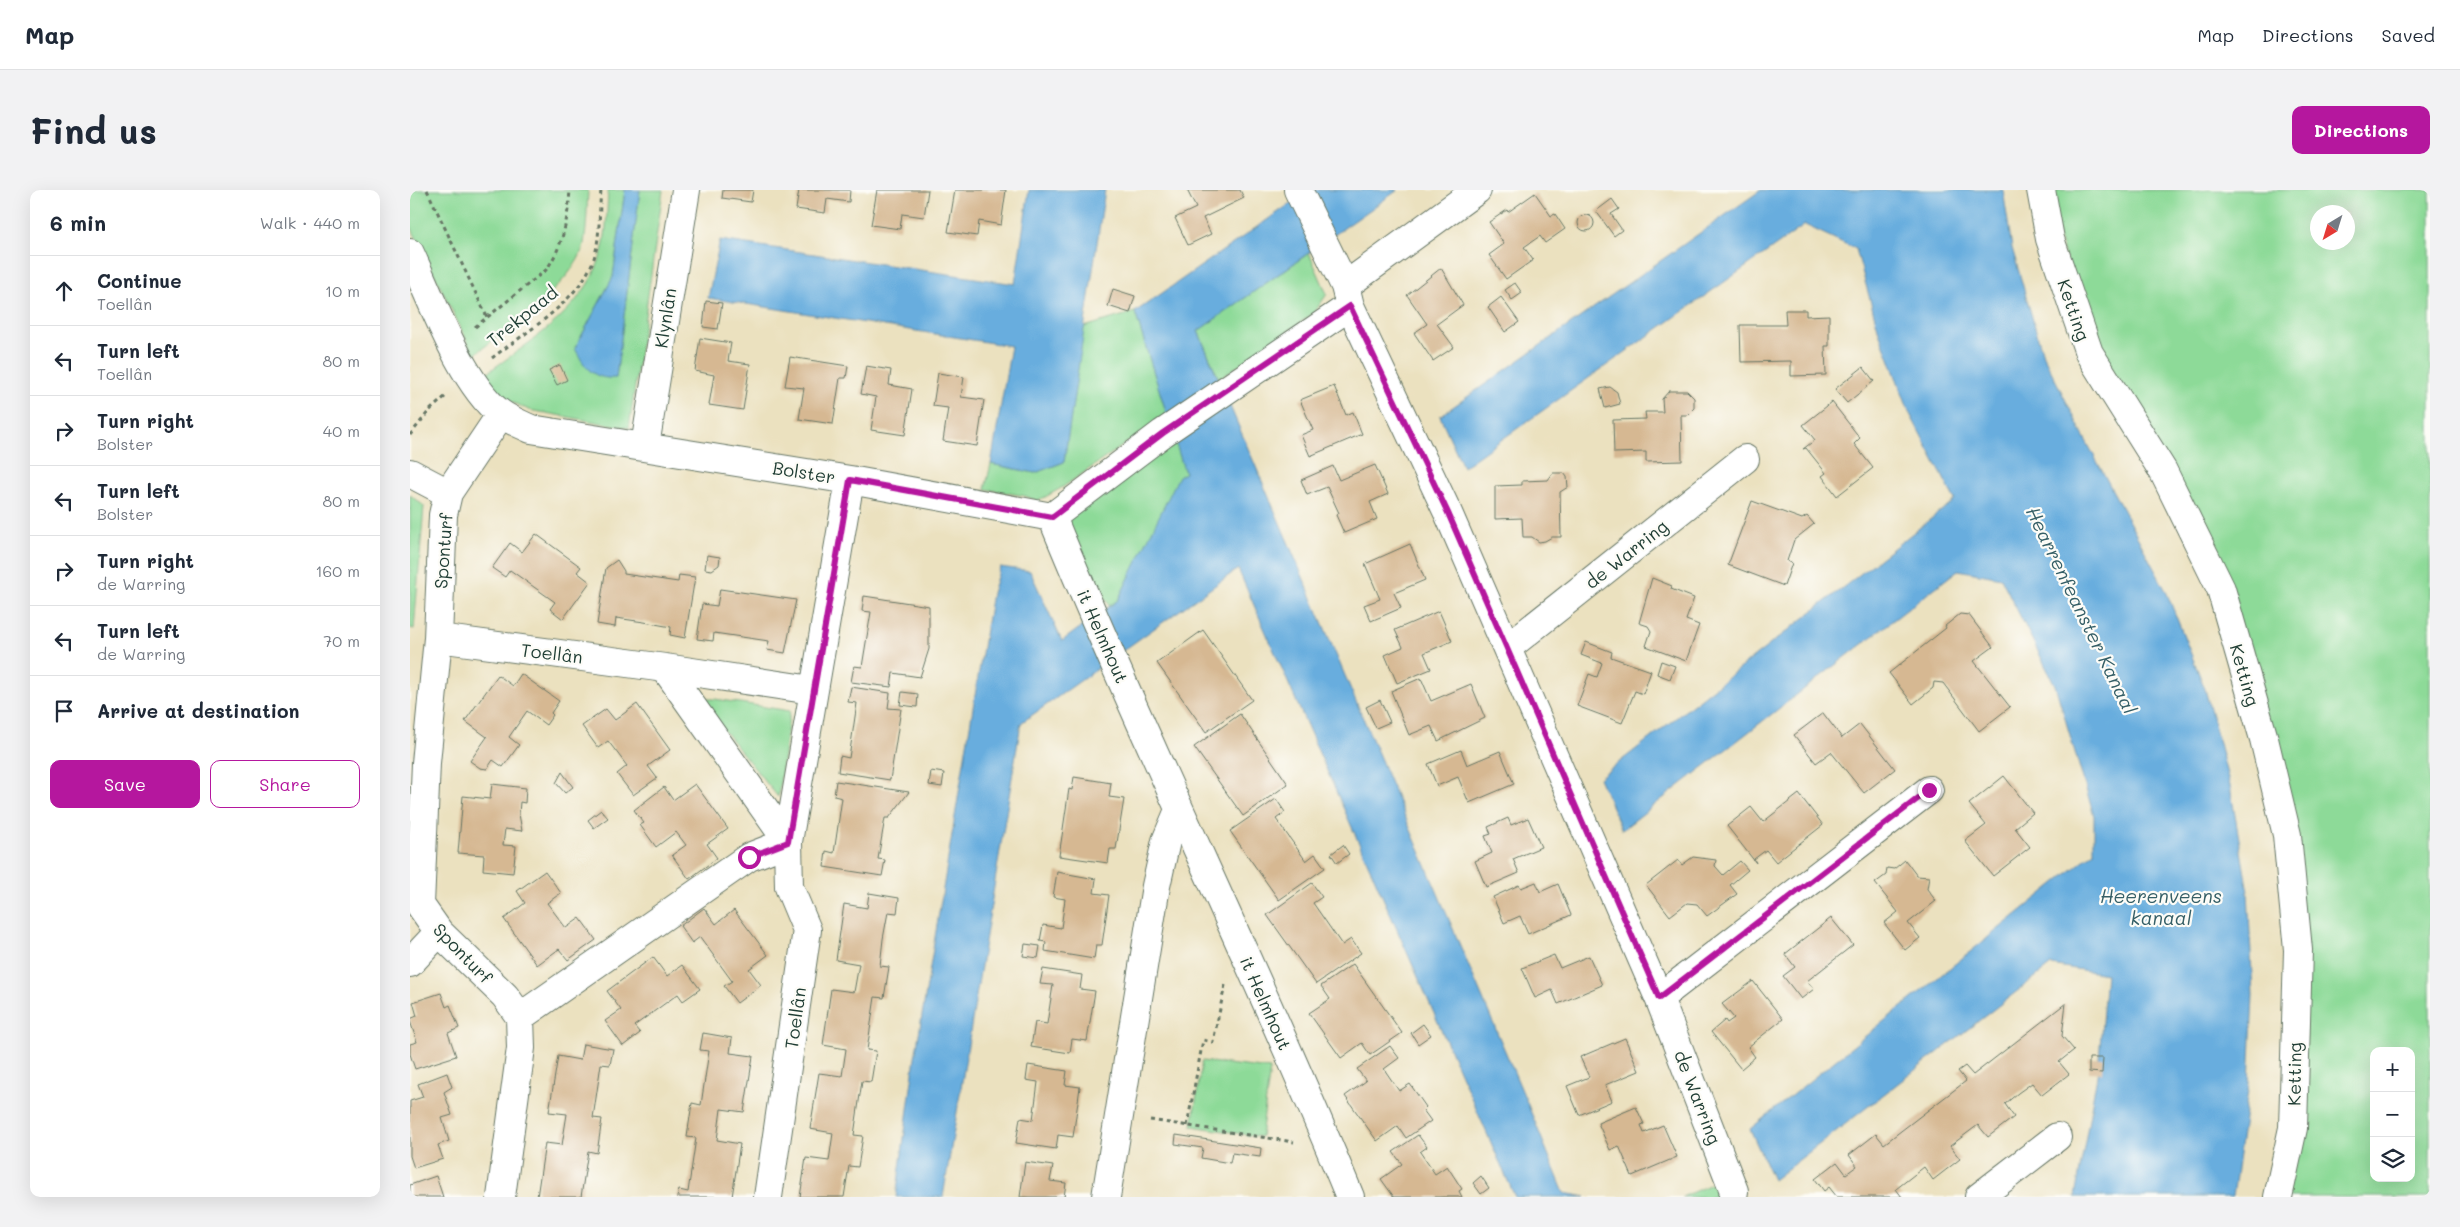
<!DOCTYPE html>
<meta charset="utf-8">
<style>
:root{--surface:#fff;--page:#f2f2f3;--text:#1f2937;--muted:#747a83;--line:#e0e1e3;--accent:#b5179e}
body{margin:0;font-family:Mali,sans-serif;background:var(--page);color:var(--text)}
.controls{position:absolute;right:15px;bottom:15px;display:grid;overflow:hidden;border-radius:10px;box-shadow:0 5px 20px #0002}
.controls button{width:45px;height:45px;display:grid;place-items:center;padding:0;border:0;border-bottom:1px solid var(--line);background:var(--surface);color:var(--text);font:25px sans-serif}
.compass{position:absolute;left:1900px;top:15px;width:45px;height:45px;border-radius:50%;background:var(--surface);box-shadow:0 5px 20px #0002;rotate:218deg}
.stop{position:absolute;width:15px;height:15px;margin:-11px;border:4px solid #b5179e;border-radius:50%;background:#fff}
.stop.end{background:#b5179e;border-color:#fff;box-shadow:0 1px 5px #0008}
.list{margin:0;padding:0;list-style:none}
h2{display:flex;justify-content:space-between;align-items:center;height:65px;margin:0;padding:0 20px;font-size:21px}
h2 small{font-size:16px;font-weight:400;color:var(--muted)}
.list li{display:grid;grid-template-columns:32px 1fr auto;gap:15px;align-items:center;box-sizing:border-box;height:70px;padding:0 20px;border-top:1px solid var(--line)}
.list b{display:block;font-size:19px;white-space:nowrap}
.list p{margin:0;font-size:16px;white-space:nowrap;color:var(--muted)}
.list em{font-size:16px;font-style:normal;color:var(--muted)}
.actions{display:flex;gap:10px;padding:15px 20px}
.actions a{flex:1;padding:11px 0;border:1px solid var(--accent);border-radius:10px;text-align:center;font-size:18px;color:var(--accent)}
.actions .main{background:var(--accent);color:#fff}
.icon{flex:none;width:28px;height:28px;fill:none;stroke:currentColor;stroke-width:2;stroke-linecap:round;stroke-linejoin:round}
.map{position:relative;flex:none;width:2020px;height:1007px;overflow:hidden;border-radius:10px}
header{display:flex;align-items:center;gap:30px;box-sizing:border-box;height:70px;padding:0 25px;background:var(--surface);border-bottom:1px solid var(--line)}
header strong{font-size:24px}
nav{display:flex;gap:28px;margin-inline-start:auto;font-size:18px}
.intro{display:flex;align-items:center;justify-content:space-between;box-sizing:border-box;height:120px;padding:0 30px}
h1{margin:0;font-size:35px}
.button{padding:12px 22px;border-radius:10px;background:var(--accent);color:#fff;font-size:18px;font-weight:700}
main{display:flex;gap:30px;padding:0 30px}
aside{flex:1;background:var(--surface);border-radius:10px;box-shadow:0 5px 20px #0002}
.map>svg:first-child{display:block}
.green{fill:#8dda98;stroke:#568c66;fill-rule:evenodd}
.water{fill:#68adde;stroke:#447589}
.building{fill:#d6b892}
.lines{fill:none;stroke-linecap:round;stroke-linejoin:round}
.minor-casing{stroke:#667665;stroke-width:30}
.path{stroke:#667665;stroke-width:3;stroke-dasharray:4 4;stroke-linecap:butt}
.minor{stroke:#fff;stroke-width:28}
.route{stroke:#b5179e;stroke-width:6}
.labels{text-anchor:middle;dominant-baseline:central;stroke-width:4.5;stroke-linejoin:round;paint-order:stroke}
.street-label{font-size:18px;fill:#1f3d34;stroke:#fdfcf7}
.water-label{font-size:19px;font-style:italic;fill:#355f67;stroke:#fdfcf7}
</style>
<header>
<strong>Map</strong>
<nav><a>Map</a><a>Directions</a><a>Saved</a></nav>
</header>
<div class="intro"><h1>Find us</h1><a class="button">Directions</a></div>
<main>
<aside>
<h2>6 min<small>Walk · 440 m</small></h2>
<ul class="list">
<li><svg class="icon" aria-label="ahead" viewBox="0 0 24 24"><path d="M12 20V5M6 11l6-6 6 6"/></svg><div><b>Continue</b><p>Toellân</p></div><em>10 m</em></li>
<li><svg class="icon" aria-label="left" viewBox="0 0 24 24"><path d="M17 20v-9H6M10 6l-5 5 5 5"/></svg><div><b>Turn left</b><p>Toellân</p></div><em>80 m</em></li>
<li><svg class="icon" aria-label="right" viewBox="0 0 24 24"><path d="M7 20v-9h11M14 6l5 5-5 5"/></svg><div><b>Turn right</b><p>Bolster</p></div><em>40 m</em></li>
<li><svg class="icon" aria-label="left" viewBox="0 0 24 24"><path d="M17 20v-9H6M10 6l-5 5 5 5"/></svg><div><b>Turn left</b><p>Bolster</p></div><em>80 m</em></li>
<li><svg class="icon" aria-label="right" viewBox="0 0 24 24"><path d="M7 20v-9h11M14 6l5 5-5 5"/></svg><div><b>Turn right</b><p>de Warring</p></div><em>160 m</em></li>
<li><svg class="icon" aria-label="left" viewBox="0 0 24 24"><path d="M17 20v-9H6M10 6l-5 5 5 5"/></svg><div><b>Turn left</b><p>de Warring</p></div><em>70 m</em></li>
<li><svg class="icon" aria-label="arrive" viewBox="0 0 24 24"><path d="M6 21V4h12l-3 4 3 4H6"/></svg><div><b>Arrive at destination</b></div></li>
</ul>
<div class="actions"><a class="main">Save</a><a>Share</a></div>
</aside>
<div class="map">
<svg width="2020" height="1007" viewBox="0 0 2020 1007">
<rect width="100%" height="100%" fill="#fdfcf7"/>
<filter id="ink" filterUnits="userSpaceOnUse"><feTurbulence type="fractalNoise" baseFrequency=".02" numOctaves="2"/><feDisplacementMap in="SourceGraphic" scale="10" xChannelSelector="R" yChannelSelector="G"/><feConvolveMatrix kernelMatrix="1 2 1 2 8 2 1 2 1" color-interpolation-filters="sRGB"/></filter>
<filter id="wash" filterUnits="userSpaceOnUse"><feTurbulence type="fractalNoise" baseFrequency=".0096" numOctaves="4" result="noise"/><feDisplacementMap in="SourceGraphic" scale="20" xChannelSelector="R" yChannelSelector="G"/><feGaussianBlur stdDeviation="1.12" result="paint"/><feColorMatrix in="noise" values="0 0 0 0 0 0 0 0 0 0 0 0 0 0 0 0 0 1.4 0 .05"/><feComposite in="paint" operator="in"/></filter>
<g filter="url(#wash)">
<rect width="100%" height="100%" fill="#ebe1bf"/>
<!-- green -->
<path class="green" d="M0 0H178C177 17 177 37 174 54 166 93 95 140 64 165L0 35Z
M198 0H215L203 87 165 158 206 188 230 0H253L219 238 119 220 84 204 74 185C122 150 182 116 194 53 197 36 197 17 198 0Z
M1634 0H2020V1007H1868L1883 901 1870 616 1826 440 1692 183ZM1908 22H1938V52H1908ZM1964 861H2001V988H1964Z
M899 63 917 104 904 123 809 189 788 141Z
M725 122 757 225 653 297 628 311 615 306 575 299 581 274 625 283 654 272 674 137Z
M765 250 775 283 708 410 700 417 661 351 655 323Z
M0 305 14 316 4 439 0 438Z
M288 509H305L380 521 368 607Z
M792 871 860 879 851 947 782 936Z
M1308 991 1311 1000 1310 1007H1272Z"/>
<!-- water -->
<path class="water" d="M215 0H230L206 188C183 190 174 177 165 158L203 87Z
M619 0H695L654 272 625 283 581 274 601 156 298 108 310 50 605 94Z
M900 0H988L788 141 1116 910 1154 1003 1176 1007H1105L828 379 611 533 533 1007H486L505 868 582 403 590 377 620 381 652 451 708 410 769 286 775 283 725 122Z
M1351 0H1593L1602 58 1633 165 1673 245 1756 401 1795 499 1820 596 1838 702 1843 805 1839 893 1823 1007H1665L1688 880 1696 784 1641 775 1363 990 1340 939 1684 662V626L1645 495 1591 388 1548 380 1212 640 1189 588 1545 310 1500 224 1469 142 1446 59 1395 35 1053 277 1030 226Z"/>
<g id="blocks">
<!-- building -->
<path class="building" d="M313 0H343L341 12 312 8Z
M389 0H440L439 12 417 9 415 23 386 19Z
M467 0H518L514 27 492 24 490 39 461 35Z
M545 0H596L591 35 569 31 567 46 538 42Z
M777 0H830L834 8 793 28 801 44 778 55 765 28 786 18Z
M1125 3 1141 26 1145 24 1155 39 1135 53 1130 46 1114 57 1123 70 1096 89 1079 65 1094 54 1079 32 1097 20 1098 22Z
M1202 9 1209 19 1201 24 1212 40 1204 46 1186 21Z
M1168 33a8 8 0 1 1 16 0a8 8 0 1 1-16 0Z
M1031 78 1053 115 1027 134 1044 157 1023 171 1004 143 1017 134 997 105Z
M1105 93 1112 103 1102 110 1095 100Z
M703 99 725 106 720 123 698 116Z
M1091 107 1109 132 1095 142 1078 117Z
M296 111 312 113 308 139 293 137Z
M1375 120H1396V126L1419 125V156H1415L1416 185 1381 186V171L1331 172 1330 135H1376Z
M290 148 321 153 318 171 340 174 333 220 299 215 304 185 285 181Z
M380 167 438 176 436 188H430L423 234 389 229 394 198 375 196Z
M150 175 157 190 147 195 139 180Z
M456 176 481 180 479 195 502 199 495 245 461 240 466 207 451 204Z
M1453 177 1464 191 1437 213 1425 199Z
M528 183 554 187 551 207 574 210 567 256 533 251 538 218 523 216Z
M924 196 936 225 943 222 952 244 900 266 891 245 903 240 890 210Z
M1200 197 1207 202 1210 214 1195 218 1190 199Z
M1259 201H1277L1284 208V218L1277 225H1271L1272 271 1236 272V262L1204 263 1203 230 1236 229 1235 222H1253L1252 209Z
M1422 212 1450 248 1444 254 1463 278 1427 306 1412 286 1416 283 1396 258 1393 259 1405 250 1393 235Z
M965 275 978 304 960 312 967 329 934 343 926 325 929 323 917 297 897 305 891 290 923 276 929 290Z
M1143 283H1154L1157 287 1158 297 1150 302 1151 347H1142L1135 351 1129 352 1122 347H1113L1112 328 1085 329V296L1112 295V291L1138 290Z
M1342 311 1392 329 1397 326 1404 334 1384 350 1377 371 1382 373 1374 396 1318 375Z
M126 344 171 377 167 382 180 392 153 429 140 419 145 412 100 380 95 387 82 378 100 353 112 362Z
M1000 354 1015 390 984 403 991 418 961 431 954 415 970 409 955 374Z
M297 365 310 367 309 375 302 380 295 379Z
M207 370 214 381V384L268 392 269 385 285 387 275 448 260 445 261 437 234 432 206 428 205 437 187 434 196 378Z
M1242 388 1262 396 1261 399 1284 408 1276 430 1289 435 1276 471 1236 456 1241 441 1238 436 1229 433Z
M310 399 386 410 375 463 357 460 359 451 304 443 303 451 287 449 292 414 307 416Z
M454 406 519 416V459L510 487 483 483 481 497 441 492 444 476 452 477 461 422 452 421Z
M1029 421 1042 451 1014 463 1021 479 987 493 975 465 993 457 985 440Z
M1550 424 1559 425 1583 457 1564 471 1600 517 1569 541 1533 493 1524 492 1523 498 1503 514 1479 483 1536 438 1535 436Z
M793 440 842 510 796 542 747 473Z
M1176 452 1202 462 1201 467 1241 481 1233 504 1225 501 1212 533 1167 516 1179 484 1187 487 1192 473 1171 465Z
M1251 471 1265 476 1260 489 1247 484Z
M111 484 149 511 141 523 143 525 136 535 117 521 99 547 109 555 93 577 83 570 77 579 70 578 60 571 77 547 55 531 88 485 103 496Z
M1011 488 1021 511 1061 494 1075 528 1028 551 1021 536 999 545 981 501Z
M441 497 480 503 478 518 491 519 480 590 428 582 430 566 439 568 447 513 438 512Z
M492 502 508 504 507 517 490 515Z
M970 510 980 532 966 538 956 517Z
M227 514 260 560 238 576 247 588 223 605 207 584 217 576 208 564 198 551 188 558 172 536 196 519 205 530Z
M1413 523 1432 548 1450 534 1485 579 1454 603 1421 562 1406 573 1384 545Z
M830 524 878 594 833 626 784 557Z
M1051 560 1057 575 1090 561 1104 594 1059 613 1048 587 1027 596 1018 574Z
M521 581 534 583 532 597 519 595Z
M152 582 163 597 155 603 146 593Z
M1594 586 1623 623 1605 638 1620 657 1583 686 1555 651 1576 635 1559 614Z
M664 587 701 593 699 607 714 609 706 659H700L698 673 649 666 659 599 662 600Z
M426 591 499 602 479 628H475L468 669 475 670 472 686 414 677 416 661 424 663 432 608 424 606Z
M82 594 116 598 115 613 110 612 109 624 112 641 95 639 93 655 106 656 103 683 73 680 74 665 48 663 53 606 80 609Z
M285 594 318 639 297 654 307 668 279 689 262 665 276 655 266 642 246 657 230 635 234 633 224 620 254 597 263 610Z
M1389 604 1413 635 1366 672 1356 660 1344 669 1346 673 1317 636 1341 617 1353 632Z
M866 609 875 622 866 629 896 671 905 664 915 678 869 710 820 641Z
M191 620 198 628 184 638 178 630Z
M1098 628 1101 635 1118 628 1131 657 1103 669 1109 683 1076 697 1065 671 1082 663 1075 646 1081 644 1078 637Z
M933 655 939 664 927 673 921 664Z
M1283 667 1306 670 1305 676 1313 685 1330 671 1338 680 1320 695 1327 704 1297 726 1287 714 1277 713 1260 726 1236 695 1268 670 1272 675Z
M1495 670 1507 686 1519 687 1517 699 1526 711 1498 733 1510 748 1495 760 1474 733 1488 722 1465 693 1476 685 1477 678 1484 679Z
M135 681 151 703 137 713 156 738 170 728 186 750 158 770 149 759 127 775 94 729 115 713 107 701Z
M647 682 686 689 684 703 699 705 692 755H686L684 769 635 761 636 752 630 751 633 735 651 738 655 709 643 707Z
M1126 692 1130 702 1148 694 1161 725 1118 744 1110 726 1094 733 1083 707 1109 695 1111 698Z
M902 693 912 707 903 713 932 755 941 749 951 763 906 794 857 725Z
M459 703 489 708 487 723 478 722 473 749 470 776 479 777 474 808 465 807 457 860 466 861 461 892 452 891 444 945 453 946 448 977 439 976 434 1007H390L396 968 419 971 423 943 400 939 409 883 432 886 436 859 413 855 421 799 444 802 449 774 426 770 434 714 457 718Z
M294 718 306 734 324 720 358 765 339 779 351 795 327 813 314 796 322 791 290 747 282 753 270 736Z
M1421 728 1443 755 1397 791 1404 799 1391 809 1373 786 1385 777 1375 764Z
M615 754 630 756 628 768 613 766Z
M1144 765 1150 778 1179 766 1192 795 1148 814 1142 800 1125 808 1112 778Z
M243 767 257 786 272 775 290 799 273 811 268 804 224 836 230 843 213 856 195 831 211 820 197 801Z
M943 774 992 843 960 865 952 853 931 868 899 823 920 809 911 796Z
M633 779 672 785 670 799 685 801 677 851 662 849 660 863 621 857 625 832 637 834 643 795 630 794Z
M1343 791 1373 829 1338 857 1345 867 1331 879 1301 842 1315 830 1317 833 1324 828 1312 814Z
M31 803 36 817 40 815 49 838 38 843 46 866 5 879 0 864V854L7 852 0 831V829L7 826 3 812Z
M1656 813 1652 846 1664 860 1649 872 1659 884 1632 905 1622 893 1608 903 1595 914 1604 927 1578 947 1568 935 1540 956 1550 969 1523 990 1514 977 1486 999 1492 1007H1427L1419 997 1414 1001 1405 989 1427 972 1436 984 1447 976 1439 965 1466 944 1474 954 1556 891 1548 881 1555 876 1563 885Z
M1013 834 1021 845 1008 854 1001 843Z
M293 843 322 848 320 863 343 866 334 922 311 919 307 950 330 954 322 1007H267L269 1000 278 1002 286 948 277 947 282 913 291 915 299 861 290 860Z
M1215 848 1229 881 1195 895 1202 911 1169 925 1157 896 1179 887 1170 867Z
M173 854 203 859 200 875 191 874 183 928 192 929 187 963 178 961 171 1007H127L135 953 152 955 157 924 139 922 148 866 170 870Z
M980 856 989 868 974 879 989 901 1000 894 1016 917 1013 920 1021 931 996 948 988 936 967 951 935 906 956 891 947 879Z
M1679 868H1693L1692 883 1679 882Z
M618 875 657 881 655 895 670 897 663 947 648 945 646 959 606 953 610 928 623 930 628 892 616 890Z
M37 883 42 897 34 902 42 925 32 928 39 951 28 955 33 969 4 978 0 966V911L13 907 8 894Z
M1226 917 1234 934 1231 935 1234 943 1253 935 1267 967 1222 986 1209 956 1200 960 1188 933Z
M766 945 851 958 850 967 822 963 820 973 791 968 793 958 765 954Z
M1008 945 1017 957 1010 962 1025 984 1037 976 1052 999 1049 1001 1052 1007H984L971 989 992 974 983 962Z
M615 972 643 976 640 991 656 993 654 1007H610Z
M26 986 33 1007H0V995Z
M1071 986 1079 998 1071 1004 1063 993Z"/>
</g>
</g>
<g filter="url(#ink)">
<use href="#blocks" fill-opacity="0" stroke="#667665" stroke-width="1"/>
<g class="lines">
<!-- minor casing -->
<g class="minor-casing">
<path id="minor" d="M888 0 935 96 940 116 1038 323 1249 808 1324 1001 1323 1007
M1631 0 1640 49 1679 163 1753 281 1811 399 1854 549 1877 645 1888 760 1883 938 1868 1007
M0 63C21 108 52 194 90 223 99 230 111 234 121 239L440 290 642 327 753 243 940 116
M935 96 1067 0
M235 256 276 0
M0 283 38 303 91 224
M38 303 33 325 28 448 16 573 10 715 29 742 95 806 110 827 111 858 91 1007
M642 327C736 556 846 778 940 1007
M28 448 255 478 402 500
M1097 458 1335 269
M0 773 29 742
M1249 808 1519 600
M110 827 339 667 378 652 255 478
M358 1007 397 740 379 697 378 652 440 290
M696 1007 746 696 756 651 769 620
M1569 1007 1647 947"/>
</g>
<!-- path -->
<path class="path" d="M17 0 77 127
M65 137 136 80C153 57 158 28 160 0
M82 168C117 141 172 110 185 65 190 45 189 21 191 0
M0 245 19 221 37 205
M740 930 884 952
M777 936 793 850 803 852 815 795"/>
<!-- minor -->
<use href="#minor" class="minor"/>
</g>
</g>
<g class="lines" filter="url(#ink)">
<!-- route -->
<path class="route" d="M339 667 378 652 440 290 642 327 753 243 940 116 1038 323 1249 808 1519 600"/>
</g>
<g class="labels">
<!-- street labels -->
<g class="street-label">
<text transform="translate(1664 120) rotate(71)">Ketting</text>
<text transform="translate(112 126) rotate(-39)">Trekpaad</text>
<text transform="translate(255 128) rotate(-81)">Klynlân</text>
<text transform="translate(394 282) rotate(9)">Bolster</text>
<text transform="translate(33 361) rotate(-86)">Sponturf</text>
<text transform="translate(1216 364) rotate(-38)">de Warring</text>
<text transform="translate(693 446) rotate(66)">it Helmhout</text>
<text transform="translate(142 463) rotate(7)">Toellân</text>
<text transform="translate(1835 485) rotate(74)">Ketting</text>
<text transform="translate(53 763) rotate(46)">Sponturf</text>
<text transform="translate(856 813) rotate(66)">it Helmhout</text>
<text transform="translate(385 828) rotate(-82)">Toellân</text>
<text transform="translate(1884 884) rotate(-89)">Ketting</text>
<text transform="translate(1288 907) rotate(69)">de Warring</text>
</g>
<!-- water labels -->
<g class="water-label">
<text transform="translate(1672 420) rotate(64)">Hearrenfeanster Kanaal</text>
<text x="1751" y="705">Heerenveens<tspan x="1751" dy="22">kanaal</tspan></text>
</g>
</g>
</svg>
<div class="controls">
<button>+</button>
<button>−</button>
<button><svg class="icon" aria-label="layers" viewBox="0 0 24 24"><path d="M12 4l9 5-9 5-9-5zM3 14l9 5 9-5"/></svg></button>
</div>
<svg class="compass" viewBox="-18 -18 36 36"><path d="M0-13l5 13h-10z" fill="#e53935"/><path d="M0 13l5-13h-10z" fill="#747a83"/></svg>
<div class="stop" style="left:339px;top:667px"></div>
<div class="stop end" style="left:1519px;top:600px"></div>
</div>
</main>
